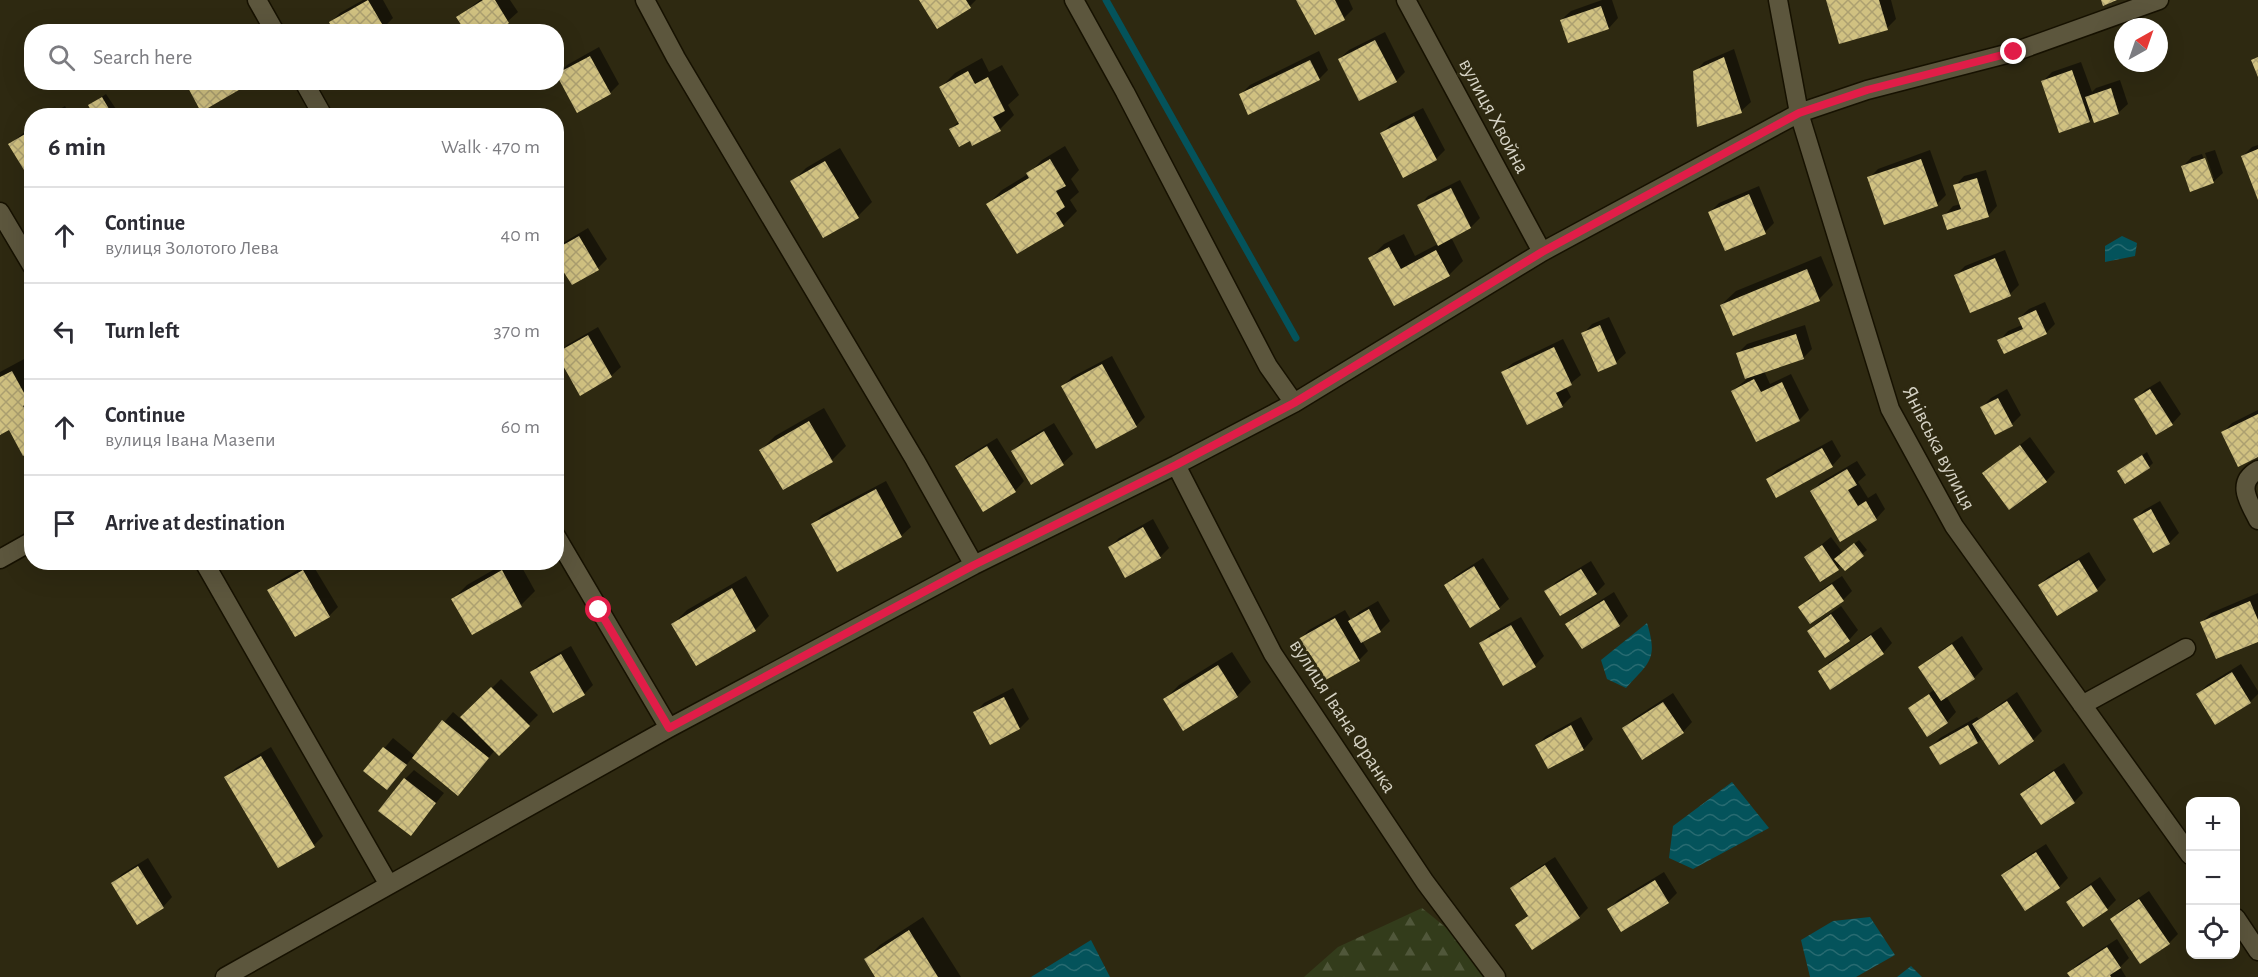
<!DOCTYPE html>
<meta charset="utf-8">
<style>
:root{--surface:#fff;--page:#f7f7f7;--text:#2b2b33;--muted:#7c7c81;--line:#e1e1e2}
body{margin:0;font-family:"Alegreya Sans",sans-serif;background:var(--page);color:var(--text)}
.controls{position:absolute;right:18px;bottom:18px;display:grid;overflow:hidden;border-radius:12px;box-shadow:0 6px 24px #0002}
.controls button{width:54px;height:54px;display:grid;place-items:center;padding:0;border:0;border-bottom:2px solid var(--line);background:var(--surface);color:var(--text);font:30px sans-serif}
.compass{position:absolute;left:2114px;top:18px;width:54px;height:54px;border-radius:50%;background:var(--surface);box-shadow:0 6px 24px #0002;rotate:40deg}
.stop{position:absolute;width:18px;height:18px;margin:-14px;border:4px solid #e11d48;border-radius:50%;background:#fff}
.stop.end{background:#e11d48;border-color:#fff;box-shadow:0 2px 6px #0008}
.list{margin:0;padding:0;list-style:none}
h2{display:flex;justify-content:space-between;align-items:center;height:78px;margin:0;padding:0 24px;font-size:26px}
h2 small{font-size:20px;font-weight:400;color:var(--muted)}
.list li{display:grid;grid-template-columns:39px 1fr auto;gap:18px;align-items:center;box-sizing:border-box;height:96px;padding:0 24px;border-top:2px solid var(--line)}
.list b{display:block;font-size:22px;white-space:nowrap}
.list p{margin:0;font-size:20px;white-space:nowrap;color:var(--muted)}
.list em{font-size:20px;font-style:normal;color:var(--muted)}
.icon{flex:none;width:33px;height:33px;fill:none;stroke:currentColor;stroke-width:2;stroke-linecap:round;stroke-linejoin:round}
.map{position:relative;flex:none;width:2258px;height:977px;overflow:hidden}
.search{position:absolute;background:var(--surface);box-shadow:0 6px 24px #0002;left:24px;top:24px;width:540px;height:66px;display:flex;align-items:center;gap:15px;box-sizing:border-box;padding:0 21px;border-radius:24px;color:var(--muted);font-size:22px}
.panel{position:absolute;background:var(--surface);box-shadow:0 6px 24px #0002;left:24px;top:108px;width:540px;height:462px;border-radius:24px}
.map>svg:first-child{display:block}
.forest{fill:url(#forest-firs)}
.water{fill:url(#water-waves)}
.shadow{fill:#0007}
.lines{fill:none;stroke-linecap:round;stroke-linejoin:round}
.stream{stroke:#04535b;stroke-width:7}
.building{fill:url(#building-cross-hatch)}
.minor-casing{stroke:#161100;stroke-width:21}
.minor{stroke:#5c563d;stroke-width:18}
.route{stroke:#e11d48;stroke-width:8}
.labels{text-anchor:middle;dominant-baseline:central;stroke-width:6;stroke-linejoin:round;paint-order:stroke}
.street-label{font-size:21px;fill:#d5d2c4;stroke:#2e2911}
</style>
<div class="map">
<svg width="2258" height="977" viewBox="0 0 2258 977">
<defs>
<pattern id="forest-firs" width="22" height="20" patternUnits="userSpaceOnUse" patternTransform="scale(1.5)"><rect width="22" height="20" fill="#333c1b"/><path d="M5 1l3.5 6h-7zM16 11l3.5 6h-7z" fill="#50573a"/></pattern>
<pattern id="water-waves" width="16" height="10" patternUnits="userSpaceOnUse" patternTransform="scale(1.5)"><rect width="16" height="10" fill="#04535b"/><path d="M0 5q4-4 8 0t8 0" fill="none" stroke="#286b71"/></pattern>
<pattern id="building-cross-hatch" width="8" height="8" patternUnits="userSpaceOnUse" patternTransform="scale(1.5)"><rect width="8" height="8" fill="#d0c181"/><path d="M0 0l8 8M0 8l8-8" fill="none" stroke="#aca070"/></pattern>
</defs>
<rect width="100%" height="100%" fill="#2e2911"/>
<!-- forest -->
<path class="forest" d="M1422 908 1498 970 1503 977H1304L1338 947Z"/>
<!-- water -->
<path class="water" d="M2122 236 2137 243 2135 256 2105 262V246Z
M1647 623C1658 659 1650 662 1626 688L1607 679 1601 660Z
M1732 782 1769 828 1693 869 1669 858 1673 826Z
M1870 917 1895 955 1856 977H1810L1801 940 1833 921Z
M1091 940 1110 977H1031Z
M1911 966 1922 977H1897Z"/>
<!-- shadow -->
<path class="shadow" d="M363 0H383L393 18 384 27 331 22 340 13Z
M480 0H510L518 12 508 21 492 32 458 17Z
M921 0H976L970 6Z
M1298 0H1349L1353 9 1344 18 1316 33Z
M1602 0H1612L1618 18 1609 28 1568 41 1561 20 1571 11Z
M1828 0H1891L1896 19 1887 28Z
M1385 32 1405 72 1396 81 1339 59 1349 50Z
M599 47 619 84 610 93 558 74 567 65Z
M1734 49 1751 102 1741 111 1695 72 1704 62Z
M1319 51 1328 70 1319 79 1240 95 1250 85Z
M982 58 989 72 1002 65 1019 95 1008 105 1014 115 1000 129 970 139 951 129 959 121 941 87 955 73Z
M2081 62 2092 92 2096 88 2120 80 2128 104 2118 113 2093 116 2089 121 2043 81 2052 72Z
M106 94 116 109 111 113 90 105Z
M65 106 70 116H49Z
M1423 108 1445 150 1436 159 1382 133 1391 124Z
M32 126V180L10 144Z
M2258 145V196L2243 156 2252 147Z
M1065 146 1079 170 1071 179 1079 192 1070 200 1077 211 1063 225 988 204 1002 190 1028 174 1042 160Z
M840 148 872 202 858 216 792 182 806 168Z
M1930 150 1946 195 1937 204 1869 178 1878 169Z
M2215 150 2223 173 2213 182 2183 166 2192 157 2202 154 2211 179H2214L2205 153Z
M1986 170 1997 206 1988 216H1944L1953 206 1961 204 1955 186 1964 176Z
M1460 180 1480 218 1471 227 1451 237 1463 261 1449 275 1394 304 1370 258 1384 244 1404 234 1415 256 1438 244 1419 206 1428 196Z
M1759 186 1774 223 1765 232 1710 212 1719 203Z
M556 207 563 219 556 224Z
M588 228 607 259 598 268 556 249 563 243Z
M2005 250 2019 285 2010 294 1956 275 1965 266Z
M1821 256 1833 285 1819 299 1721 305 1736 291Z
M2045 302 2055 324 2046 333 1999 341 2008 331 2022 325 2019 318 2029 309Z
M1609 317 1626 353 1616 362 1599 370 1583 334 1592 324Z
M1805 325 1812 349 1803 358 1764 371 1770 384 1791 374 1809 410 1800 419 1757 440 1732 391 1747 379 1738 353 1747 344Z
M598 327 621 367 611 376 558 354 567 345Z
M1563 339 1581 375 1566 387 1571 397 1562 406 1503 372 1513 363Z
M1112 356 1145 417 1136 426 1063 386 1072 377Z
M26 358 32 367V450L9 428 0 433V372Z
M2160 381 2181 414 2172 424 2136 399 2145 390Z
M2007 389 2021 415 2012 424 1982 407 1991 398Z
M824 408 846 446 832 460 761 450 775 436Z
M2258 410V456L2223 432 2232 423Z
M1054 423 1073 454 1063 463 1031 483 1012 451 1022 442Z
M2030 437 2055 472 2046 481 1984 473Z
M997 438 1024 481 1015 491 957 466 966 457Z
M1832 440 1841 456 1832 466 1777 496 1767 479 1777 470Z
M2147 452 2153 463 2149 467 2118 471Z
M1857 461 1866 475 1858 482 1868 498 1876 493 1885 509 1876 519 1812 491 1821 482Z
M886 481 911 527 901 536 813 524 822 515Z
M2160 501 2179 533 2169 543 2154 551 2135 519 2144 510Z
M1153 519 1169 548 1160 557 1110 547 1119 538Z
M1831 537 1843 553 1859 540 1867 550 1845 569 1841 565 1838 568 1806 557Z
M2089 552 2106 580 2097 589 2039 585 2049 576Z
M1483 558 1509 599 1499 608 1471 626 1446 585 1455 576Z
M1591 561 1605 584 1596 593 1546 592 1556 582Z
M311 562 338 607 329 616 269 590 279 581Z
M507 562H519L535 591 521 605 472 633 453 599 467 585Z
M746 576 769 616 755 630 673 624 687 610Z
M1842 576 1852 591 1843 600 1800 608 1809 598Z
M1614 592 1628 616 1619 625 1567 624 1577 615Z
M2258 593V640L2202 622 2211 613Z
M1378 601 1390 621 1380 631 1362 641 1368 651 1359 660 1300 639 1309 630 1345 610 1351 620 1359 612Z
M1841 606 1858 630 1849 640 1826 656 1809 631 1818 622Z
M1521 617 1544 656 1535 665 1480 644 1490 634Z
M1881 627 1892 643 1883 653 1820 671 1829 662Z
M1962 636 1983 669 1974 678 1946 696 1956 712 1947 722 1927 735 1909 709 1935 689 1920 667 1930 658Z
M571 646 593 685 584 694 531 672 541 663Z
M1232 652 1251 682 1237 696 1165 699 1179 685Z
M2241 664 2258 691V694L2250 702 2198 694 2207 685Z
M501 679 538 715 499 754 495 750 467 785 413 757 387 788 365 771 393 738 415 756 453 712 461 719Z
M1013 688 1029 719 1020 728 990 743 975 713 984 703Z
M2017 692 2042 731 2033 740 1983 737 1978 742 1940 763 1931 747 1940 738 1977 717 1979 719Z
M1673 693 1692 722 1683 732 1624 728 1633 719Z
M1581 717 1593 739 1584 749 1549 767 1537 745 1546 736Z
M271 747 323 836 314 845 226 777 236 768Z
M2064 763 2083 793 2074 802 2022 794 2031 785Z
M414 770 444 793 411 834 405 779Z
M2046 844 2068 878 2059 887 2003 875 2012 866Z
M1555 857 1588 908 1579 917 1517 925 1529 914 1512 888 1521 879Z
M148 858 172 897 163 907 113 883 122 874Z
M1664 872 1677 893 1668 902 1609 909 1618 900Z
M2100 877 2116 900 2107 909 2068 902 2077 893Z
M2149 891 2178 934 2169 943 2112 919 2121 910Z
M923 917 961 977H877L866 959 880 945Z
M2117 939 2129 958 2120 967 2126 977H2072L2069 973 2078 964Z"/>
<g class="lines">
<!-- stream -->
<path class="stream" d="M1106 0 1296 338"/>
</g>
<!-- building -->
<path class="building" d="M368 0 385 29 379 32H334L329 22Z
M483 0H495L509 23 495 32H466L456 17Z
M919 0H966L971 8 937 29Z
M1296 0H1335L1345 20 1315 35Z
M1826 0H1879L1888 30 1839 44Z
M2101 0H2117L2103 6Z
M1601 6 1609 29 1568 43 1560 20Z
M1375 40 1397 82 1359 101 1338 59Z
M590 56 611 94 577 113 556 74Z
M1724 57 1742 113 1697 127 1693 71Z
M2258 57V77L2251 60Z
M1310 60 1320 80 1248 115 1239 94Z
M2072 70 2090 122 2059 133 2041 81Z
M968 71 975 84 988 77 1005 111 993 117 1001 131 972 146 970 141 959 147 949 129 959 124 939 87Z
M185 82H241L244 87 201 112Z
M2111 88 2119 114 2094 123 2085 97Z
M102 97 112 114 110 116H94L88 105Z
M1414 116 1437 160 1403 178 1380 133Z
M32 130V183L8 144Z
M2258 149V200L2241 156Z
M2205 158 2214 183 2190 192 2181 166Z
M1050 159 1066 186 1056 191 1065 207 1056 213 1064 226 1017 254 986 204 1029 178 1026 173Z
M1921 159 1938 206 1884 225 1867 177Z
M825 161 859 218 823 238 790 181Z
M1977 178 1989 217 1947 230 1942 215 1961 209 1953 185Z
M1451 188 1471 228 1438 246 1417 205Z
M1749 194 1766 234 1725 251 1708 212Z
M579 236 599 270 572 285 556 260V249Z
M1389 247 1401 269 1436 250 1450 276 1394 306 1368 258Z
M1995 258 2011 296 1970 313 1954 275Z
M1807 269 1820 301 1733 336 1720 305Z
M2036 310 2047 334 2004 354 1997 340 2023 329 2018 318Z
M1600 325 1617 364 1598 372 1581 333Z
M1796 334 1804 359 1745 379 1736 353Z
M588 335 612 377 580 396 556 353Z
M1554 347 1572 385 1556 393 1563 407 1527 425 1501 372Z
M1102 364 1137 427 1096 449 1061 386Z
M12 371 29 402 23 406 31 419 28 420 32 426V452L23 456 9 430 0 435V377Z
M1754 379 1761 392 1782 382 1800 421 1756 442 1731 391Z
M2150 389 2173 425 2156 435 2134 399Z
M1998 398 2013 426 1995 435 1980 407Z
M2258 414V457L2238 467 2221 432Z
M809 421 833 462 783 490 759 450Z
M1044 431 1064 465 1031 485 1011 451Z
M2020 445 2047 482 2009 510 1982 473Z
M987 446 1016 492 983 512 955 466Z
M1822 448 1833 467 1776 498 1766 479Z
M2142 455 2150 468 2125 484 2117 471Z
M1847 469 1857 485 1848 490 1858 506 1866 501 1877 520 1840 542 1810 491Z
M876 489 902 537 837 572 811 524Z
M2151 509 2170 544 2153 553 2133 519Z
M1143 527 1161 558 1125 578 1108 547Z
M1854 543 1864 556 1845 571 1834 559Z
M1822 545 1839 570 1820 582 1804 557Z
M2079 560 2098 591 2057 616 2038 585Z
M457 562H474L462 570Z
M1474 566 1500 609 1470 628 1444 585Z
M1581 569 1597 594 1560 616 1544 591Z
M303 570 330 617 295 637 267 590Z
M502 570 522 607 472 635 451 599Z
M1832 584 1844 601 1810 624 1798 607Z
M732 588 756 631 696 666 671 624Z
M1604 600 1620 626 1582 649 1565 624Z
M2250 601 2258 620V642L2216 659 2200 622Z
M1369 609 1381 632 1361 643 1348 621Z
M1831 614 1850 641 1825 658 1807 631Z
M1335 618 1360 661 1322 682 1298 639Z
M1511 625 1536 667 1503 686 1479 643Z
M1871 635 1884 654 1830 690 1818 671Z
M1952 644 1975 679 1941 701 1918 667Z
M561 654 585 695 553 713 530 672Z
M1218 665 1238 697 1183 731 1163 699Z
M2232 672 2251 703 2215 725 2196 694Z
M491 687 530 726 499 756 460 717Z
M1929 694 1948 723 1927 737 1908 708Z
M1004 697 1020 729 990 745 973 712Z
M2007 701 2034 741 1999 765 1972 724Z
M1663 702 1684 733 1642 760 1622 728Z
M442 720 489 758 458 796 412 758Z
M1571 725 1584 750 1548 769 1535 745Z
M1968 725 1978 743 1940 765 1929 747Z
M383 747 407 765 387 790 363 771Z
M261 756 315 847 278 868 224 777Z
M2054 771 2075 803 2041 825 2020 794Z
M404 778 436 803 411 836 378 811Z
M2036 852 2060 888 2025 911 2001 875Z
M1545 865 1580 918 1532 950 1515 925 1528 916 1510 888Z
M138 866 164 908 137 925 111 883Z
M1655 880 1669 903 1621 932 1607 909Z
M2091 885 2108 910 2083 927 2066 902Z
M2139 899 2170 944 2140 964 2110 919Z
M909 930 938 977H875L864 959Z
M2107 947 2121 968 2110 975 2111 977H2070L2067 973Z"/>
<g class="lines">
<!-- minor casing -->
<g class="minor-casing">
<path id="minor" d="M257 0 275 32
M645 0 676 58 915 460 974 565
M1074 0 1125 92 1268 366 1294 403
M1406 0 1542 252
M1778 0 1799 113 1890 409 1954 526 2190 855
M304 82 323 116
M0 212 32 266
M1176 465 1273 654 1425 882 1496 977
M2258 470C2235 483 2249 502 2258 520
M556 536 669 728
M0 559 32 541
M204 562 389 885
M2082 705 2186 648
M2236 918 2258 951
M225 977 669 728 974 565 1176 465 1294 403 1542 252 1799 113 1867 90 2014 52 2159 0"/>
</g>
<!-- minor -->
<use href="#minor" class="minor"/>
</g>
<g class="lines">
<!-- route -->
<path class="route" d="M599 610 669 728 974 565 1176 465 1294 403 1542 252 1799 113 1867 90 2014 52"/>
</g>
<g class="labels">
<!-- street labels -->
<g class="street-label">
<text transform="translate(1494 116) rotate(62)">вулиця Хвойна</text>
<text transform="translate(1939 448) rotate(63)">Янівська вулиця</text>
<text transform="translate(1343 716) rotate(57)">вулиця Івана Франка</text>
</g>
</g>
</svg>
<div class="controls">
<button>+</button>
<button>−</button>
<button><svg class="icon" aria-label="locate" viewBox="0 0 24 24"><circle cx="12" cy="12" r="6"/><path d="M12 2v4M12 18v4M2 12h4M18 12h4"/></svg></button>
</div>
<svg class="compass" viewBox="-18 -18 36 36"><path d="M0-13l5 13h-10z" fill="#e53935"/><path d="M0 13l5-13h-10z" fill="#7c7c81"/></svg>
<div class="stop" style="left:599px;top:610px"></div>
<div class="stop end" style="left:2014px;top:52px"></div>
<div class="search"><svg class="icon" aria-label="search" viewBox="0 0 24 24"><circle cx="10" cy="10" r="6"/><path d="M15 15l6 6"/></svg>Search here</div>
<section class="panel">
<h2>6 min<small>Walk · 470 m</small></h2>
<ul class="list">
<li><svg class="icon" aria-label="ahead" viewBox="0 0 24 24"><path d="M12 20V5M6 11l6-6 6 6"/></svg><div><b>Continue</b><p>вулиця Золотого Лева</p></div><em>40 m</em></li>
<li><svg class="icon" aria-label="left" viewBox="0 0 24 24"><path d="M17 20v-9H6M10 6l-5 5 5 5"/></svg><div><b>Turn left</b></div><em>370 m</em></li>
<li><svg class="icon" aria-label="ahead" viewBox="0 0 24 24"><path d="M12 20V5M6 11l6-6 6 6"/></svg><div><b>Continue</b><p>вулиця Івана Мазепи</p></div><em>60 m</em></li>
<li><svg class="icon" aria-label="arrive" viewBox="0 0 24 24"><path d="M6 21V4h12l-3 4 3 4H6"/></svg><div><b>Arrive at destination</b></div></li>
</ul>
</section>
</div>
